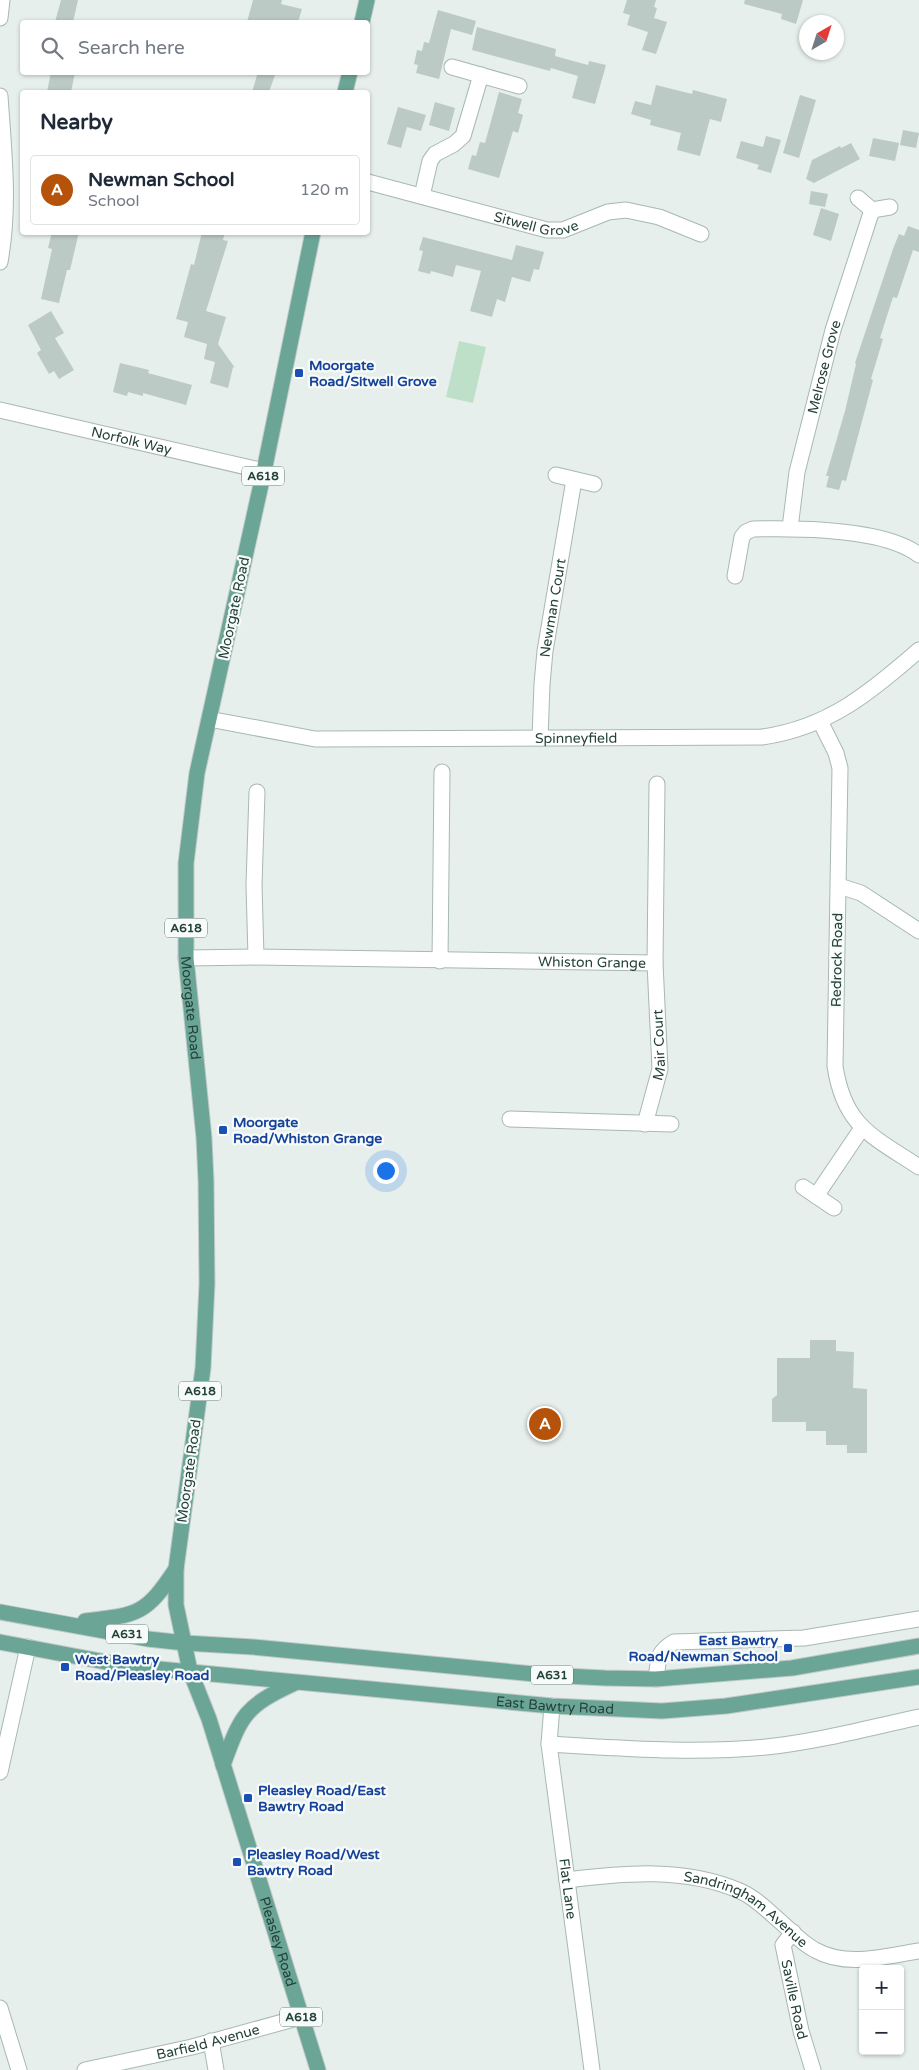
<!DOCTYPE html>
<meta charset="utf-8">
<style>
:root{--surface:#fff;--page:#f2f2f3;--text:#1f2937;--muted:#747a83;--line:#e0e1e3;--accent:#b45309}
body{margin:0;font-family:"Varela Round",sans-serif;background:var(--page);color:var(--text)}
.controls{position:absolute;right:15px;bottom:15px;display:grid;overflow:hidden;border-radius:5px;box-shadow:0 1px 4px #0004}
.controls button{width:45px;height:45px;display:grid;place-items:center;padding:0;border:0;border-bottom:1px solid var(--line);background:var(--surface);color:var(--text);font:25px sans-serif}
.compass{position:absolute;left:799px;top:15px;width:45px;height:45px;border-radius:50%;background:var(--surface);box-shadow:0 1px 4px #0004;rotate:39deg}
.you{position:absolute;left:385px;top:1170px;width:18px;height:18px;margin:-12px;border:4px solid #fff;border-radius:50%;background:#1a73e8;box-shadow:0 0 0 8px #1a73e833}
.badge{display:grid;place-items:center;width:32px;height:32px;border-radius:50%;background:var(--accent);color:#fff;font-size:16px;font-weight:700}
.pin{position:absolute;translate:-50% -50%;border:2px solid #fff;box-shadow:0 1px 5px #0006}
.list{margin:0;padding:0;list-style:none}
h2{display:flex;justify-content:space-between;align-items:center;height:65px;margin:0;padding:0 20px;font-size:21px}
h2 small{font-size:16px;font-weight:400;color:var(--muted)}
.list li{display:grid;grid-template-columns:32px 1fr auto;gap:15px;align-items:center;box-sizing:border-box;height:70px;margin:0 10px 10px;padding:0 10px;border:1px solid var(--line);border-radius:5px}
.list b{display:block;font-size:19px;white-space:nowrap}
.list p{margin:0;font-size:16px;white-space:nowrap;color:var(--muted)}
.list em{font-size:16px;font-style:normal;color:var(--muted)}
.icon{flex:none;width:28px;height:28px;fill:none;stroke:currentColor;stroke-width:2;stroke-linecap:round;stroke-linejoin:round}
.map{position:relative;flex:none;width:919px;height:2070px;overflow:hidden}
.search{position:absolute;background:var(--surface);box-shadow:0 1px 4px #0004;left:20px;top:20px;width:350px;height:55px;display:flex;align-items:center;gap:12px;box-sizing:border-box;padding:0 18px;border-radius:5px;color:var(--muted);font-size:19px}
.panel{position:absolute;background:var(--surface);box-shadow:0 1px 4px #0004;left:20px;top:90px;width:350px;height:145px;border-radius:5px}
.map>svg:first-child{display:block}
.green{fill:#bfe0c8}
.building{fill:#bbcac4}
.lines{fill:none;stroke-linecap:round;stroke-linejoin:round}
.street-casing{stroke:#a8b8b2;stroke-width:17}
.primary-casing{stroke:#c2cac8;stroke-width:17}
.street{stroke:#fff;stroke-width:15}
.primary{stroke:#6aa596;stroke-width:15}
.transit-dot{fill:#1a4fb4;stroke:#f7fbf9;stroke-width:2}
.labels{text-anchor:middle;dominant-baseline:central;stroke-width:4.5;stroke-linejoin:round;paint-order:stroke}
.shield{fill:#f7fbf9;stroke:#637a73;stroke-width:1}
.shield-label{font-size:12px;font-weight:bold;fill:#24423a}
.street-label{font-size:14px;fill:#24423a;stroke:#f7fbf9}
.transit-label{font-size:14px;font-weight:bold;fill:#164399;stroke:#f7fbf9;text-anchor:start}
</style>
<div class="map">
<svg width="919" height="2070" viewBox="0 0 919 2070">
<rect width="100%" height="100%" fill="#e6efeb"/>
<!-- green -->
<path class="green" d="M459 341 486 347 473 403 446 397Z"/>
<!-- building -->
<path class="building" d="M61 0H78L73 22H55Z
M253 0H282L281 4 302 9 298 22H247Z
M627 0H656L654 7 657 8 654 18 667 22 656 54 642 50 648 32 627 25 630 15 623 13Z
M745 0H803L796 24 781 19 782 14 744 4Z
M438 10 476 21 472 35 451 29 439 79 416 73 418 65 414 64 417 50 422 51 424 42 429 43Z
M477 27 556 49 555 56 588 65 589 61 606 65 595 104 572 98 578 76 551 68 550 71 472 50Z
M51 72H75L71 92H47Z
M258 72 275 75 269 92H252Z
M656 85 692 94 693 90 727 99 721 122 710 119 700 156 677 150 681 133 650 125 651 120 631 114 635 101 651 105Z
M499 92 522 99 518 113 523 115 518 133 513 131 499 178 468 169 472 155 476 156 480 142 485 143Z
M800 95 816 100 799 158 783 153Z
M435 102 455 108 449 131 429 125Z
M398 107 426 115 421 131 407 127 401 148 387 144Z
M903 130 919 133 916 148 900 145Z
M766 136 781 140 771 173 757 169 759 165 736 158 741 141 763 147Z
M873 138 899 143 895 161 869 156Z
M851 143 860 159 814 183 806 179 812 160 840 146 841 148Z
M811 191 828 194 825 207 809 204Z
M821 208 839 214 831 241 813 235Z
M908 226 919 230V252L913 250 897 298 893 297 880 338 883 339 871 379 873 380 846 481 842 480 839 490 826 487 829 476H826L845 411 856 364 855 363 893 249 899 234 904 236Z
M52 232H79L70 270H67L59 303 41 299 52 249 48 248Z
M202 232H225L223 240 228 241 206 311 226 317 218 344 235 368 233 367 228 388 210 383 215 362 204 359 207 344 184 337 188 322 176 319 191 264 194 265Z
M423 237 512 260 516 245 544 252 539 270 534 269 530 282 512 277 505 302 497 299 492 317 470 311 481 271 456 265 453 277 431 271 430 274 418 271 423 251 419 250Z
M51 311 64 333 55 338 74 370 59 379 54 371 49 374 37 353 41 350 28 325Z
M120 363 149 370 148 373 192 385 186 405 143 393V396L128 392 127 396 113 392Z
M810 1340H836V1351L854 1352 853 1388 867 1389V1453H847V1445H826V1431H806V1422H772V1399L777 1395V1358H810Z"/>
<g class="lines">
<!-- street casing -->
<g class="street-casing">
<g id="street">
<path d="M0 18 2 0"/>
<path d="M452 67 519 86"/>
<path d="M0 96C4 153 10 206 0 262"/>
<path id="s1" d="M368 182 547 230H563L608 212 626 210 659 217 701 234"/>
<path d="M422 196 430 161 435 154 454 144 463 136 481 75"/>
<path d="M858 198 872 210 890 207"/>
<path id="s2" d="M0 410 264 471"/>
<path d="M556 475 594 484"/>
<path id="s3" d="M790 528 797 472 833 330 872 210"/>
<path d="M735 576 742 537 746 532 753 529C796 528 884 528 919 555"/>
<path id="s4" d="M209 719 315 739 762 737C828 728 871 692 919 650"/>
<path d="M820 721 836 753 840 768 835 1066C844 1126 872 1136 919 1167"/>
<path id="s5" d="M540 738 542 684 545 651 574 480"/>
<path d="M839 886 861 893 919 931"/>
<path d="M256 957 254 885 257 792"/>
<path id="s6" d="M186 958 256 957 655 963"/>
<path d="M440 961 442 772"/>
<path d="M510 1119 671 1124"/>
<path id="s7" d="M645 1124 660 1069 655 963 657 784"/>
<path d="M803 1187 834 1208"/>
<path d="M816 1196 862 1128"/>
<path d="M656 1679C659 1659 656 1653 674 1642L804 1638 919 1619"/>
<path id="s8" d="M552 1706 549 1744 592 2070"/>
<path d="M549 1744C621 1748 693 1754 766 1747 817 1742 868 1728 919 1717"/>
<path d="M0 1772 28 1647"/>
<path id="s9" d="M567 1880C624 1873 685 1867 740 1891 756 1898 769 1912 782 1923 792 1932 803 1944 815 1950 847 1968 885 1956 919 1951"/>
<path id="s10" d="M793 1932 783 1945 801 2031 813 2070"/>
<path d="M0 2008 19 2070"/>
<path d="M211 2041 216 2070"/>
<path id="s11" d="M85 2070 192 2047 301 2017"/>
</g>
</g>
<!-- primary casing -->
<g class="primary-casing">
<g id="primary">
<path d="M362 22 367 0"/>
<path d="M345 92 350 72"/>
<path id="s12" d="M313 232 264 471 197 773 186 863V958L204 1138 206 1181 207 1284 203 1368 176 1569V1605L190 1671 209 1719 318 2070"/>
<path d="M0 1612 148 1639 185 1643 253 1647 545 1675 605 1678 656 1679 792 1668 919 1646"/>
<path d="M85 1621C139 1615 146 1614 176 1569"/>
<path id="s13" d="M0 1642 127 1666 552 1706 662 1711 726 1706 919 1677"/>
<path d="M223 1765C241 1715 245 1706 295 1683"/>
</g>
</g>
<!-- street -->
<use href="#street" class="street"/>
<!-- primary -->
<use href="#primary" class="primary"/>
</g>
<!-- markers -->
<g class="transit-dot">
<rect x="294" y="368" width="10" height="10" rx="2.5"/>
<rect x="218" y="1125" width="10" height="10" rx="2.5"/>
<rect x="783" y="1643" width="10" height="10" rx="2.5"/>
<rect x="60" y="1662" width="10" height="10" rx="2.5"/>
<rect x="243" y="1793" width="10" height="10" rx="2.5"/>
<rect x="232" y="1857" width="10" height="10" rx="2.5"/>
</g>
<g class="labels">
<!-- shield labels -->
<g class="shield">
<rect x="242" y="466.5" width="42" height="19" rx="4"/>
<rect x="165" y="918.5" width="42" height="19" rx="4"/>
<rect x="179" y="1381.5" width="42" height="19" rx="4"/>
<rect x="106" y="1624.5" width="42" height="19" rx="4"/>
<rect x="531" y="1665.5" width="42" height="19" rx="4"/>
<rect x="280" y="2007.5" width="42" height="19" rx="4"/>
</g>
<g class="shield-label">
<text x="263" y="476">A618</text>
<text x="186" y="928">A618</text>
<text x="200" y="1391">A618</text>
<text x="127" y="1634">A631</text>
<text x="552" y="1675">A631</text>
<text x="301" y="2017">A618</text>
</g>
<!-- street labels -->
<g class="street-label">
<text stroke="none"><textPath href="#s1" startOffset="174">Sitwell Grove</textPath></text>
<text stroke="none"><textPath href="#s3" startOffset="165">Melrose Grove</textPath></text>
<text stroke="none"><textPath href="#s2" startOffset="135">Norfolk Way</textPath></text>
<text transform="translate(234 608) rotate(-78)">Moorgate Road</text>
<text stroke="none"><textPath href="#s5" startOffset="131">Newman Court</textPath></text>
<text stroke="none"><textPath href="#s4" startOffset="369">Spinneyfield</textPath></text>
<text transform="translate(837 960) rotate(-89)">Redrock Road</text>
<text stroke="none"><textPath href="#s6" startOffset="406">Whiston Grange</textPath></text>
<text stroke="none"><textPath href="#s12" startOffset="789">Moorgate Road</textPath></text>
<text stroke="none"><textPath href="#s7" startOffset="81">Mair Court</textPath></text>
<text transform="translate(189 1471) rotate(-82)">Moorgate Road</text>
<text stroke="none"><textPath href="#s13" startOffset="559">East Bawtry Road</textPath></text>
<text stroke="none"><textPath href="#s8" startOffset="184">Flat Lane</textPath></text>
<text stroke="none"><textPath href="#s9" startOffset="189">Sandringham Avenue</textPath></text>
<text stroke="none"><textPath href="#s12" startOffset="1741">Pleasley Road</textPath></text>
<text stroke="none"><textPath href="#s10" startOffset="72">Saville Road</textPath></text>
<text stroke="none"><textPath href="#s11" startOffset="126">Barfield Avenue</textPath></text>
</g>
<!-- transit labels -->
<g class="transit-label">
<text x="309" y="365">Moorgate<tspan x="309" dy="16">Road/Sitwell Grove</tspan></text>
<text x="233" y="1122">Moorgate<tspan x="233" dy="16">Road/Whiston Grange</tspan></text>
<text x="778" y="1640" text-anchor="end">East Bawtry<tspan x="778" dy="16">Road/Newman School</tspan></text>
<text x="75" y="1659">West Bawtry<tspan x="75" dy="16">Road/Pleasley Road</tspan></text>
<text x="258" y="1790">Pleasley Road/East<tspan x="258" dy="16">Bawtry Road</tspan></text>
<text x="247" y="1854">Pleasley Road/West<tspan x="247" dy="16">Bawtry Road</tspan></text>
</g>
</g>
</svg>
<div class="controls">
<button>+</button>
<button>−</button>
</div>
<svg class="compass" viewBox="-18 -18 36 36"><path d="M0-13l5 13h-10z" fill="#e53935"/><path d="M0 13l5-13h-10z" fill="#747a83"/></svg>
<div class="you"></div>
<div class="pin badge" style="left:545px;top:1424px">A</div>
<div class="search"><svg class="icon" aria-label="search" viewBox="0 0 24 24"><circle cx="10" cy="10" r="6"/><path d="M15 15l6 6"/></svg>Search here</div>
<section class="panel">
<h2>Nearby<small></small></h2>
<ul class="list">
<li><span class="badge">A</span><div><b>Newman School</b><p>School</p></div><em>120 m</em></li>
</ul>
</section>
</div>
